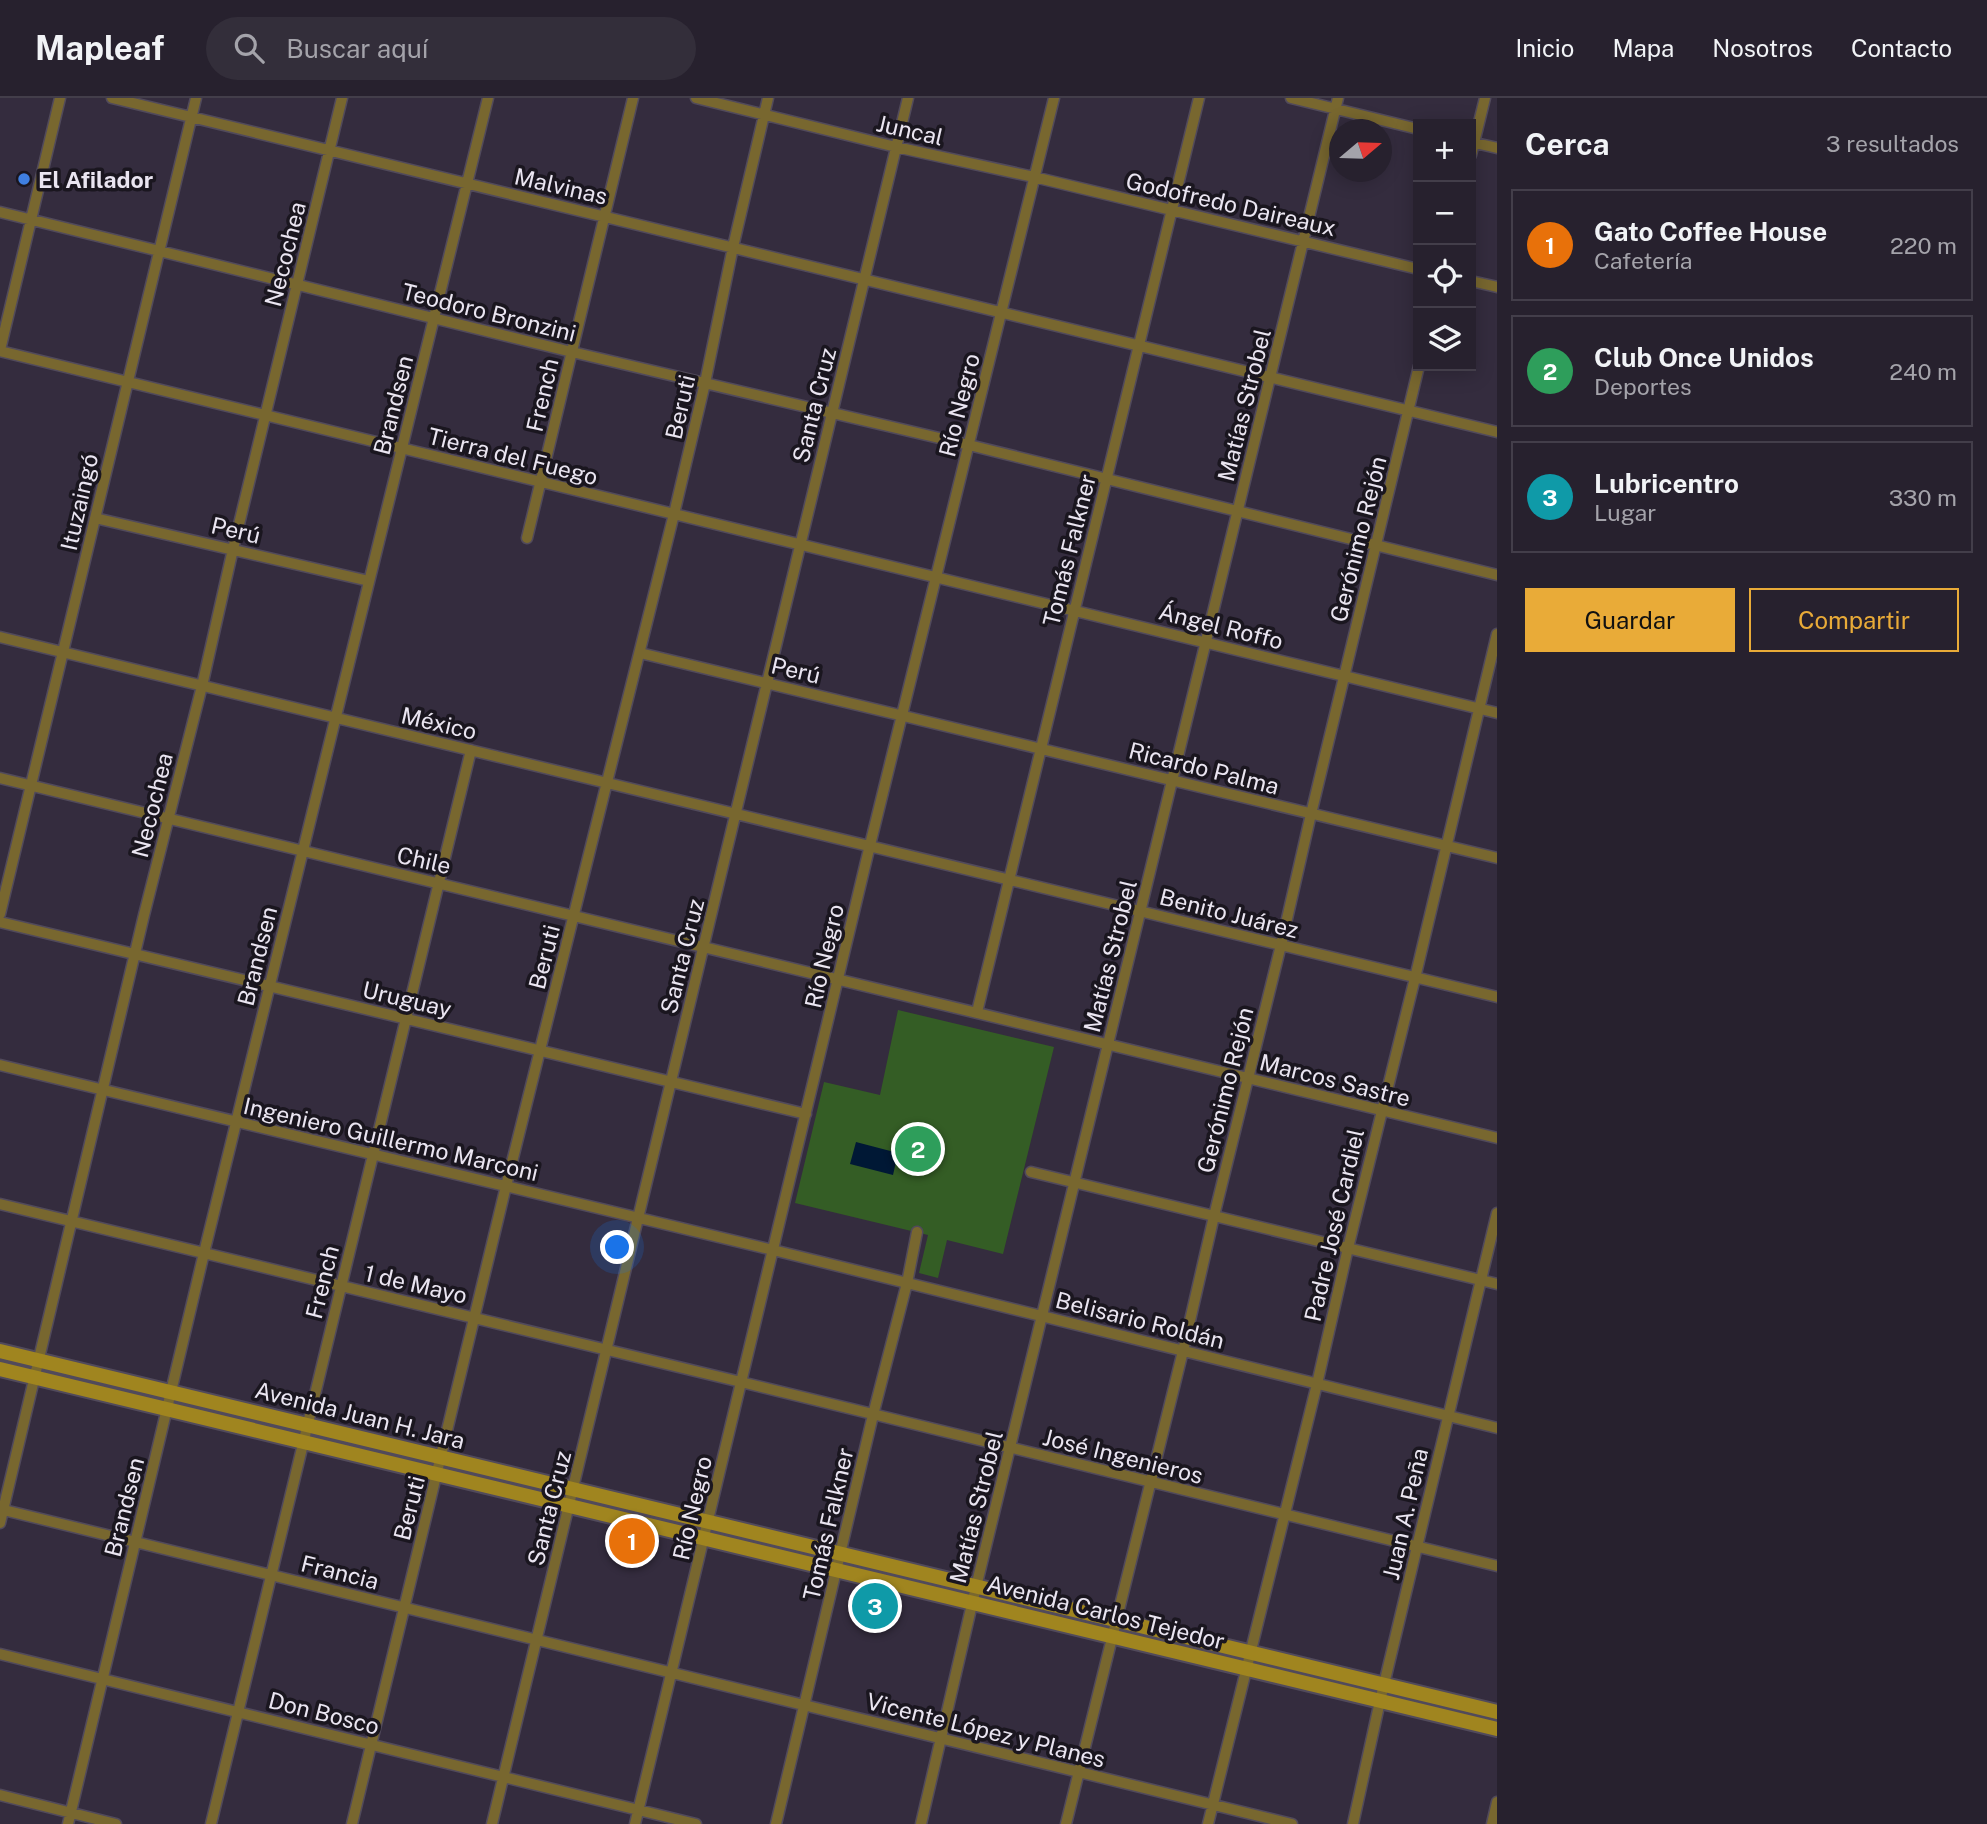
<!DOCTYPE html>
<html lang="es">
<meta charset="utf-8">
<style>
:root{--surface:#27212e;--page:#332e3a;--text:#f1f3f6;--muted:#a4a3aa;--line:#433e4a;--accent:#e9ab38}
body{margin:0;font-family:"Public Sans",sans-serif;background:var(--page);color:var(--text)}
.controls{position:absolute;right:21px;top:21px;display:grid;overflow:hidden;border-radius:0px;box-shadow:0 4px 18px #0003}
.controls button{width:63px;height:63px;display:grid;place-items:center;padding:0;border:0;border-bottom:2px solid var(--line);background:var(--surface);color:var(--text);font:35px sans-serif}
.compass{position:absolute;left:1329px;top:21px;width:63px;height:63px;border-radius:50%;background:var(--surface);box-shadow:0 4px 18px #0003;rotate:71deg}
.you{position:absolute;left:618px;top:1150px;width:24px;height:24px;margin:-18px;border:5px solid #fff;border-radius:50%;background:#1a73e8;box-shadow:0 0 0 10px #1a73e833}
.badge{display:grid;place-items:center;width:46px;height:46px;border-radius:50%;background:var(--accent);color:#fff;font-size:23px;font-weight:700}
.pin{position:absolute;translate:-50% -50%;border:4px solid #fff;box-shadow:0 2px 7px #0006}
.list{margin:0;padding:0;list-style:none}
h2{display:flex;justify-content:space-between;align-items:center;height:91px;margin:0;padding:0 28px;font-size:30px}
h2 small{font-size:23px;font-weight:400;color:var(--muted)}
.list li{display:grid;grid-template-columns:46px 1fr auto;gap:21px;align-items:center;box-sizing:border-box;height:112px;margin:0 14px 14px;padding:0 14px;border:2px solid var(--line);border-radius:0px}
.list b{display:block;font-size:26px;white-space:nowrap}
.list p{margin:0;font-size:23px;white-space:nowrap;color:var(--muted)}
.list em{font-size:23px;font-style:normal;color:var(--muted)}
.actions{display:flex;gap:14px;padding:21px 28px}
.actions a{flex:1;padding:16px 0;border:2px solid var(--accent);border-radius:0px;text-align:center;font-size:24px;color:var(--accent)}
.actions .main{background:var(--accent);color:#111}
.icon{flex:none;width:38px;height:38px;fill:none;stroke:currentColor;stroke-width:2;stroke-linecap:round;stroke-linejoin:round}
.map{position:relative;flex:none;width:1497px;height:1726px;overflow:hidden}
header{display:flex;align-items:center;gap:42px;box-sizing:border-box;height:98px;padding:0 35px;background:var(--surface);border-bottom:2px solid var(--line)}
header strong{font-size:33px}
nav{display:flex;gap:38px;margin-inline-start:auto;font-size:24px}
.search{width:490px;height:63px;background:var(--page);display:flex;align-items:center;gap:18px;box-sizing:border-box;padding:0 24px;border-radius:38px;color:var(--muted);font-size:26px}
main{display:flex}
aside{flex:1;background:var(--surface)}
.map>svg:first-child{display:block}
.garden{fill:#345d25}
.water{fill:#001835}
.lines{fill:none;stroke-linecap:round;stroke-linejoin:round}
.street-casing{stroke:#514a5b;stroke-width:13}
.secondary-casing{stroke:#514a5b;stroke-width:18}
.street{stroke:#78672f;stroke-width:10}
.secondary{stroke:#a0851f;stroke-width:14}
.shop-dot{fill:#3f7fe0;stroke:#1a161f;stroke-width:2.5}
.labels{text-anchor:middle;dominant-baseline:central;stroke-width:7;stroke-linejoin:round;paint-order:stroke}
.street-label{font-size:23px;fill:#eae5f1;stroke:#1a161f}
.poi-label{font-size:23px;font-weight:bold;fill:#eae5f1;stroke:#1a161f;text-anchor:start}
</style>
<header>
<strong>Mapleaf</strong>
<div class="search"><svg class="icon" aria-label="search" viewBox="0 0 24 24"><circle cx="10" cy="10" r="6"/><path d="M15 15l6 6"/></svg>Buscar aquí</div>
<nav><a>Inicio</a><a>Mapa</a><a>Nosotros</a><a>Contacto</a></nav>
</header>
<main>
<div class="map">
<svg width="1497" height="1726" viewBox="0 0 1497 1726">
<rect width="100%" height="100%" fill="#342c3e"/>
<!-- garden -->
<path class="garden" d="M898 912 1054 949 1003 1156 947 1142 938 1180 919 1175 928 1137 795 1105 824 984 880 997Z"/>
<!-- water -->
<path class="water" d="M856 1044 898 1055 893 1077 850 1066Z"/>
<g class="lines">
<!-- street casing -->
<g class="street-casing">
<path id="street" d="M112 0 1497 334
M696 0 896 49 1034 79 1418 171
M1291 0 1418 31
M1471 44 1497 50
M1471 57 1485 0
M0 114 572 254 969 347 1497 477
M1471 183 1497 189
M0 252 60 0
M0 253 1497 615
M95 420 369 483
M527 440 633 0
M0 539 1497 899
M640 555 1497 760
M0 680 1497 1040
M0 816 196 0
M0 824 806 1016
M977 914 1199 0
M0 967 773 1152 1497 1330
M1031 1074 1497 1186
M0 1106 741 1284 1497 1468
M0 1411 1292 1726
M0 1425 144 817 202 588 233 451 342 0
M0 1556 696 1726
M0 1697 116 1726
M68 1726 204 1155 488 0
M211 1726 471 652
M352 1726 506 1088 674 416 705 285 733 149 768 0
M492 1726 908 0
M635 1726 870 747 1054 0
M776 1726 873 1317 907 1185 917 1134
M921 1726 976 1489 1338 0
M1066 1726 1183 1253 1214 1118 1281 847 1311 716 1419 268
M1208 1726 1317 1286 1348 1150 1415 880 1497 536
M1353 1726 1380 1603 1497 1115
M1492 1726 1497 1704"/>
</g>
<!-- secondary casing -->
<g class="secondary-casing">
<path id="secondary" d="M0 1253 1497 1614
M0 1271 1497 1631"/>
</g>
<!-- street -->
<use href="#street" class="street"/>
<!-- secondary -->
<use href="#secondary" class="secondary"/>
</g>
<!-- markers -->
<circle class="shop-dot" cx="24" cy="81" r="7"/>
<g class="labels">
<!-- street labels -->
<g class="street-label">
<text transform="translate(910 32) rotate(13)">Juncal</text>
<text transform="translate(561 88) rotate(13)">Malvinas</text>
<text transform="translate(1231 106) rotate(13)">Godofredo Daireaux</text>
<text transform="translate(285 156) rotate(-76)">Necochea</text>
<text transform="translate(489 214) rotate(14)">Teodoro Bronzini</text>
<text transform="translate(542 297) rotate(-77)">French</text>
<text transform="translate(393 307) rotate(-76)">Brandsen</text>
<text transform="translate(814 307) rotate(-76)">Santa Cruz</text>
<text transform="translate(959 307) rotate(-76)">Río Negro</text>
<text transform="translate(1244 307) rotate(-76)">Matías Strobel</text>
<text transform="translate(680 309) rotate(-77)">Beruti</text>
<text transform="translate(513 358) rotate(14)">Tierra del Fuego</text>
<text transform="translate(79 404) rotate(-77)">Ituzaingó</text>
<text transform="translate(236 432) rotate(13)">Perú</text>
<text transform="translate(1358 441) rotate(-76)">Gerónimo Rejón</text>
<text transform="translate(1069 452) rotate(-76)">Tomás Falkner</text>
<text transform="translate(1221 528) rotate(14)">Ángel Roffo</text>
<text transform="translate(796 572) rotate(13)">Perú</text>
<text transform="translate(439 625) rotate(13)">México</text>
<text transform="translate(1204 670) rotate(14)">Ricardo Palma</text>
<text transform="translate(152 707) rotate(-76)">Necochea</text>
<text transform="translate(424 762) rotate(13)">Chile</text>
<text transform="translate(1229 815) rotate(14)">Benito Juárez</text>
<text transform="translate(257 858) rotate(-76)">Brandsen</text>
<text transform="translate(682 858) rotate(-76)">Santa Cruz</text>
<text transform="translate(824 858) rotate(-77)">Río Negro</text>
<text transform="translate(1110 858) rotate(-76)">Matías Strobel</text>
<text transform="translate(544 859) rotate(-76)">Beruti</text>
<text transform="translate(407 901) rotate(13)">Uruguay</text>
<text transform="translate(1335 982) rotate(14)">Marcos Sastre</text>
<text transform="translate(1225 992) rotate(-76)">Gerónimo Rejón</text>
<text transform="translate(391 1041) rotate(13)">Ingeniero Guillermo Marconi</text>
<text transform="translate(1334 1127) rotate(-77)">Padre José Cardiel</text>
<text transform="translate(322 1184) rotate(-76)">French</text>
<text transform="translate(416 1186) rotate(13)">1 de Mayo</text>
<text transform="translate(1140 1222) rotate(14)">Belisario Roldán</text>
<text transform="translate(360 1317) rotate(14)">Avenida Juan H. Jara</text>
<text transform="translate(1123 1358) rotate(14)">José Ingenieros</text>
<text transform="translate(124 1409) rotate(-76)">Brandsen</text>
<text transform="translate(976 1409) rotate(-76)">Matías Strobel</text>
<text transform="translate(409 1410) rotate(-76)">Beruti</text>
<text transform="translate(549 1410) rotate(-76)">Santa Cruz</text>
<text transform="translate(692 1410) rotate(-77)">Río Negro</text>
<text transform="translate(1405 1416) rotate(-77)">Juan A. Peña</text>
<text transform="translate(828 1426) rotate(-77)">Tomás Falkner</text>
<text transform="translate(340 1474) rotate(14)">Francia</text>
<text transform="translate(1106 1514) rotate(14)">Avenida Carlos Tejedor</text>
<text transform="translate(324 1615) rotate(14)">Don Bosco</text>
<text transform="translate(986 1632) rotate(14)">Vicente López y Planes</text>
</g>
<!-- poi labels -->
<g class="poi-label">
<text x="38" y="81">El Afilador</text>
</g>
</g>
</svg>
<div class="controls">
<button>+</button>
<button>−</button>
<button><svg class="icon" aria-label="locate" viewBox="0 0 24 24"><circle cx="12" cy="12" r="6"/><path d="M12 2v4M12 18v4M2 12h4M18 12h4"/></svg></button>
<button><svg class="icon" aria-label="layers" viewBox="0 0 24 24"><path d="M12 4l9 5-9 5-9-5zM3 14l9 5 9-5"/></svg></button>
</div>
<svg class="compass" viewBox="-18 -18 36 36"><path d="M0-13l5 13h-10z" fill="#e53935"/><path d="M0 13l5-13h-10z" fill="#a4a3aa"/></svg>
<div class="you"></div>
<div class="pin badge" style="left:632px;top:1443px;background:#e8710a">1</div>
<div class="pin badge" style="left:918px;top:1051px;background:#2e9e5b">2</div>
<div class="pin badge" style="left:875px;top:1508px;background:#0f9aa8">3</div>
</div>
<aside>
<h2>Cerca<small>3 resultados</small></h2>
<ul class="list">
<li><span class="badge" style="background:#e8710a">1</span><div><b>Gato Coffee House</b><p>Cafetería</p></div><em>220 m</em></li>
<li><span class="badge" style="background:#2e9e5b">2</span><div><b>Club Once Unidos</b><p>Deportes</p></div><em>240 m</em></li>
<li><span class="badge" style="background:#0f9aa8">3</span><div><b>Lubricentro</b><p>Lugar</p></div><em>330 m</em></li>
</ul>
<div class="actions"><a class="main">Guardar</a><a>Compartir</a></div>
</aside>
</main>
